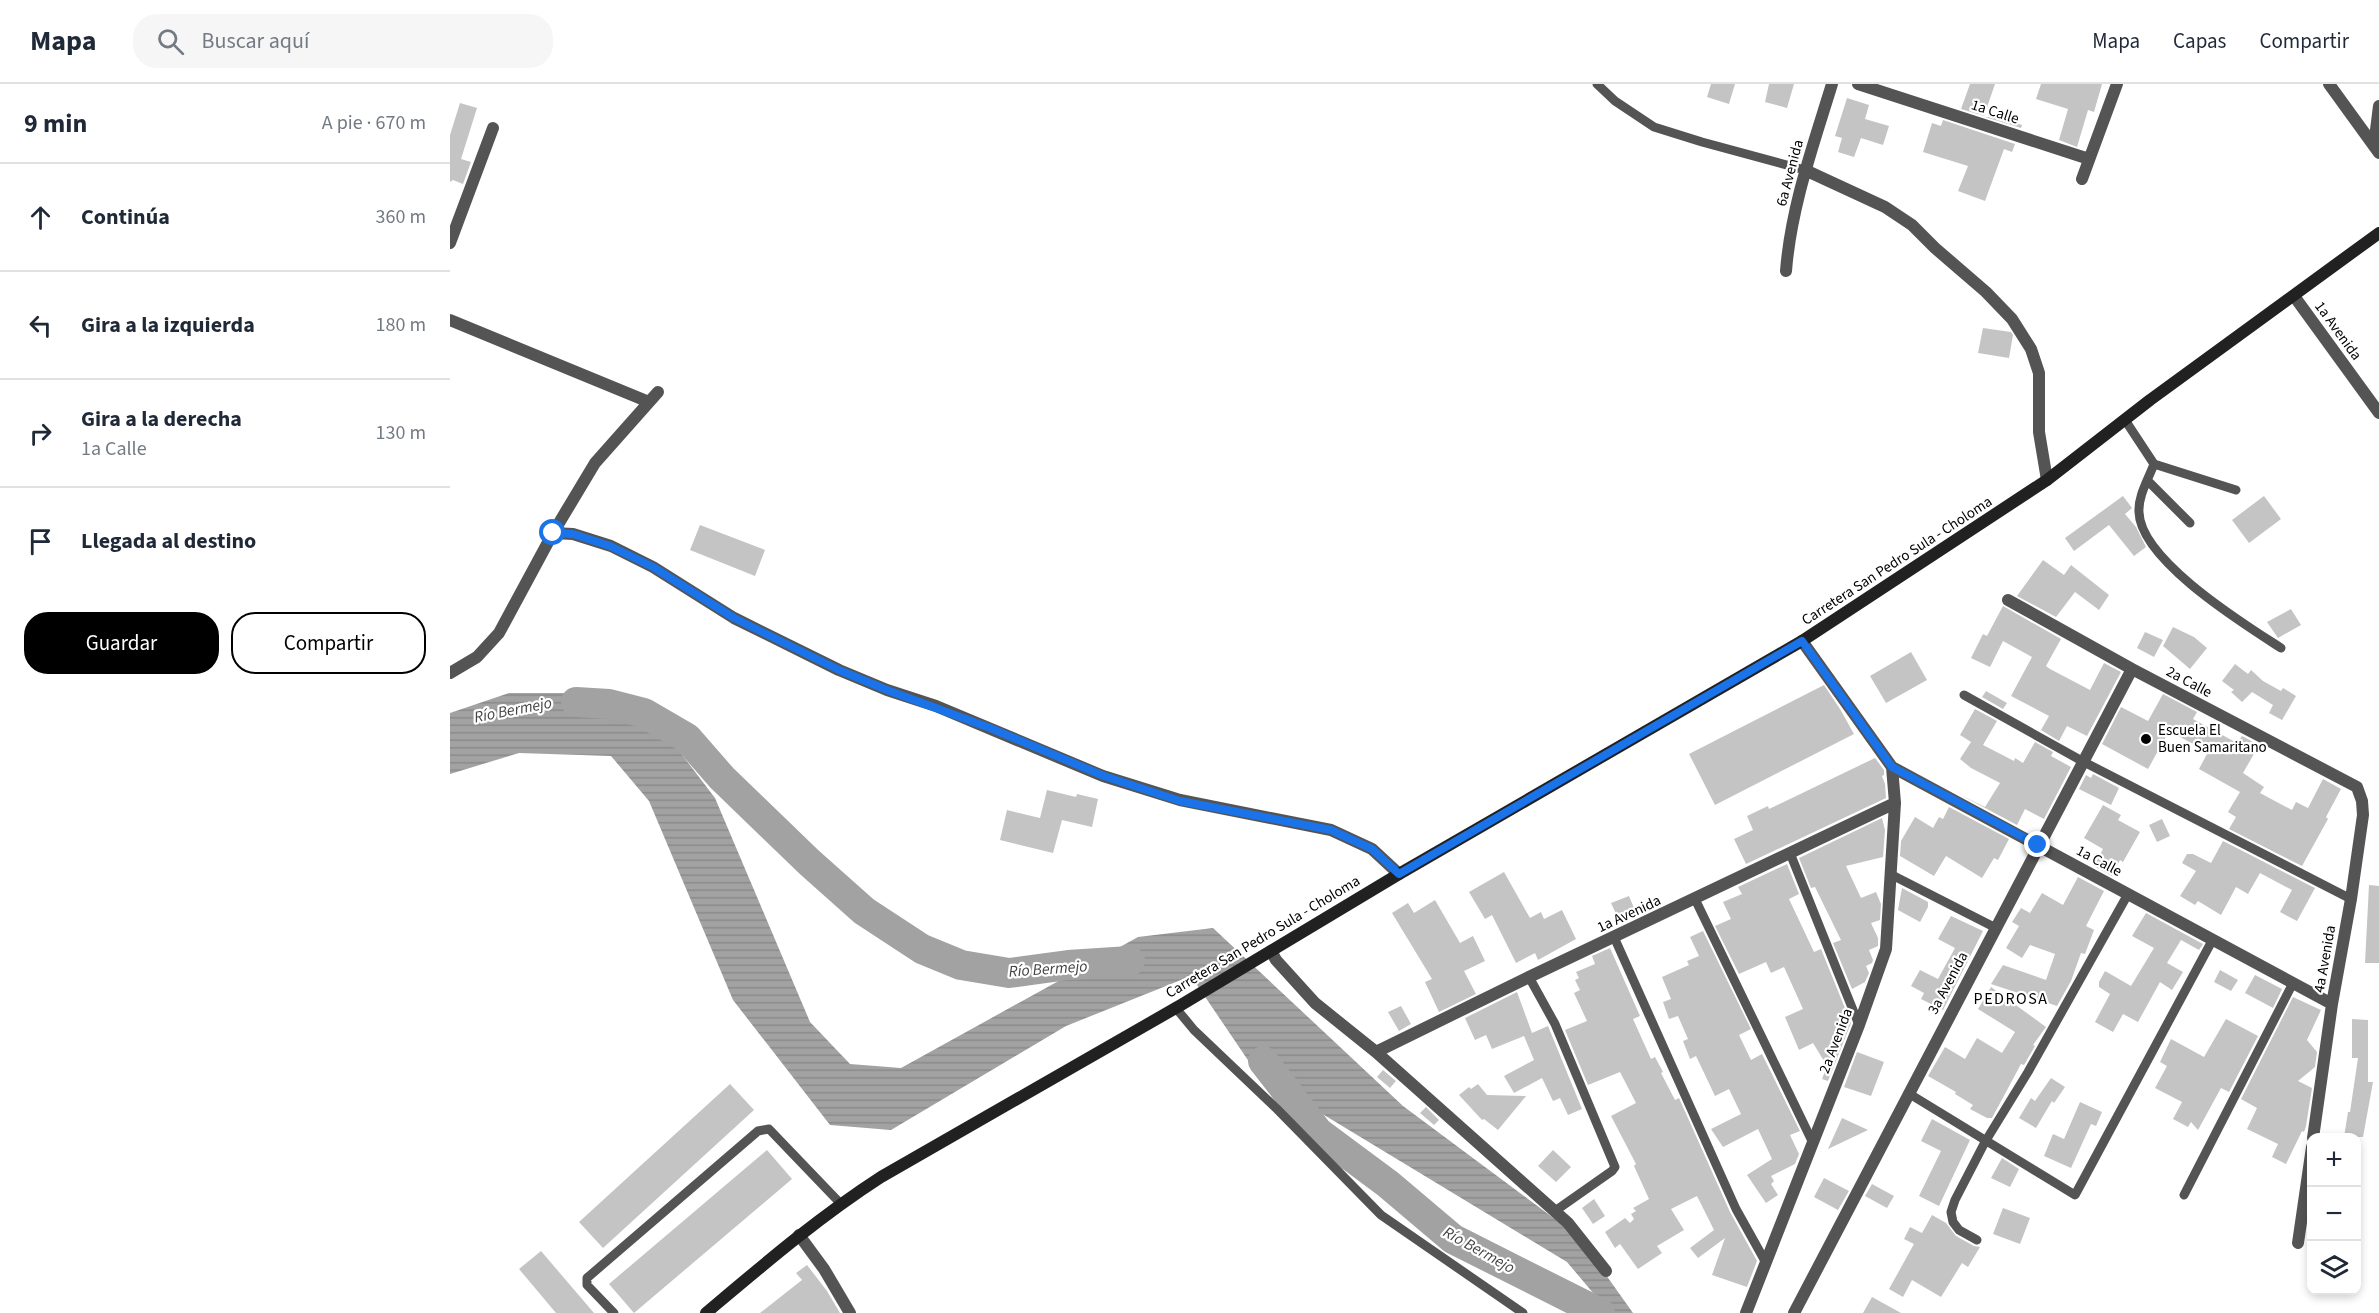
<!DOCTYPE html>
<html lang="es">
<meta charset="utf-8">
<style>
:root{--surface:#fff;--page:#f6f6f7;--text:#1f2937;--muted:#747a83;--line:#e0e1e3;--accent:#000}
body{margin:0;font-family:"Source Sans 3",sans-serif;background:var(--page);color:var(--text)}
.controls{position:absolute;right:18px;bottom:18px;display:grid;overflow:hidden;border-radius:12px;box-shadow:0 3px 9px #0003}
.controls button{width:54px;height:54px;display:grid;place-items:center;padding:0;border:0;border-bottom:2px solid var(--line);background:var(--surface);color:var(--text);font:30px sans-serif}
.stop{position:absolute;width:18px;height:18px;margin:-14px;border:4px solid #1a73e8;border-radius:50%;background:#fff}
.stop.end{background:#1a73e8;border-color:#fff;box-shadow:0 2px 6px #0008}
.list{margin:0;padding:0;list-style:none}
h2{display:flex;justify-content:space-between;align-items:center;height:78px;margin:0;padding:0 24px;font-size:26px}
h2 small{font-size:20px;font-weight:400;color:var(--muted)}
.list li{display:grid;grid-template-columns:39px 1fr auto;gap:18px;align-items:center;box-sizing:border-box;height:108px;padding:0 24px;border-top:2px solid var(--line)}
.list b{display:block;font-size:22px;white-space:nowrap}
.list p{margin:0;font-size:20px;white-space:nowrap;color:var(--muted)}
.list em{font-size:20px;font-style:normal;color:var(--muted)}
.actions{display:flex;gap:12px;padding:18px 24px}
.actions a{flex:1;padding:14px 0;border:2px solid var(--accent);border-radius:24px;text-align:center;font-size:21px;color:var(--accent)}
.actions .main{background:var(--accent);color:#fff}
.icon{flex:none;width:33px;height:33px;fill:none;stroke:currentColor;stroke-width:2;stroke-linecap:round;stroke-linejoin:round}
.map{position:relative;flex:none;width:1929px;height:1229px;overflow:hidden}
header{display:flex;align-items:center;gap:36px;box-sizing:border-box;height:84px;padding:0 30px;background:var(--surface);border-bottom:2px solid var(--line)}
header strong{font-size:28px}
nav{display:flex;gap:33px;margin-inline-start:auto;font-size:21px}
.search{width:420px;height:54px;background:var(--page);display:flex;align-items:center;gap:15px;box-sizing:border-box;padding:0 21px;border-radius:24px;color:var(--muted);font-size:22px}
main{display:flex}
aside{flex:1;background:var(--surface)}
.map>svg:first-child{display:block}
.water{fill:url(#water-rules)}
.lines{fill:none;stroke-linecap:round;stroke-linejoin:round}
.river{stroke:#a2a2a2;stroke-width:30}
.building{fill:#c4c4c4}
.service{stroke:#545454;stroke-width:9}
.minor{stroke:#545454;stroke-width:12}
.secondary{stroke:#212121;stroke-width:12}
.route{stroke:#1a73e8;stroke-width:8}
.poi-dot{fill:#000;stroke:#fff;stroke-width:2}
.labels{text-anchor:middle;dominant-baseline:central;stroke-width:4.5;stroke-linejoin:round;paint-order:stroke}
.street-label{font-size:15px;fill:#000;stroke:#fff}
.poi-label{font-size:15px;fill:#000;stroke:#fff;text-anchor:start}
.water-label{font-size:16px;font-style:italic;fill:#434343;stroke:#fff}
.neighbourhood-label{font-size:16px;letter-spacing:1.5px;fill:#000;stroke:#fff}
</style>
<header>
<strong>Mapa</strong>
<div class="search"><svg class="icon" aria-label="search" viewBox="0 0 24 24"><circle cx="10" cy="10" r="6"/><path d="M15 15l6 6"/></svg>Buscar aquí</div>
<nav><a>Mapa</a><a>Capas</a><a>Compartir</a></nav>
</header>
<main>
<aside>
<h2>9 min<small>A pie · 670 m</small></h2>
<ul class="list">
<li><svg class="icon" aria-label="ahead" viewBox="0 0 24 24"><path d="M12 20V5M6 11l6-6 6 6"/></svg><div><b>Continúa</b></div><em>360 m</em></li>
<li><svg class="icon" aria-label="left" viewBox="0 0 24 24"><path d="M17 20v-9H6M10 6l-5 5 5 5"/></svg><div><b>Gira a la izquierda</b></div><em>180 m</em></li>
<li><svg class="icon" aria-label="right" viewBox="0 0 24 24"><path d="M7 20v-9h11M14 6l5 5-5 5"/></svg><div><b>Gira a la derecha</b><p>1a Calle</p></div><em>130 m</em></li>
<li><svg class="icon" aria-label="arrive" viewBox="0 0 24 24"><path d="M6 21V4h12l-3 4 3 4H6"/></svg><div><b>Llegada al destino</b></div></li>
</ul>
<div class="actions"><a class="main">Guardar</a><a>Compartir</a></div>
</aside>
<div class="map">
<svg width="1929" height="1229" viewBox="0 0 1929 1229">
<defs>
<pattern id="water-rules" width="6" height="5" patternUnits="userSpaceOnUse" patternTransform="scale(1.5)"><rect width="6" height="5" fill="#a2a2a2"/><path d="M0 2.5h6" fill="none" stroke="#8a8a8a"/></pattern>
</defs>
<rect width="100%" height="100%" fill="#fff"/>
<!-- water -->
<path class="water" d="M59 609H141L214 647 265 714 360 938 400 980 451 984 688 853 763 844 953 1022 1129 1153 1183 1229H1160L1117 1178 808 991 741 892 616 942 441 1046 380 1041 283 916 199 717 161 672 69 669 0 690V629Z"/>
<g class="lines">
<!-- river -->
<path class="river" d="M126 618 159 620 194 629 237 654 272 694 359 778 414 827 472 865 511 881 559 889 618 881 680 877
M813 977 868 1048 938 1100 1003 1155 1150 1229"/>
</g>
<!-- building -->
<path class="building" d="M1261 0H1285L1279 20 1257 13Z
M1319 0H1344L1337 24 1315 18Z
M1520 0H1545L1534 32 1511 25Z
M1591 0H1652L1644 28 1638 26 1627 63 1609 56 1618 25 1586 15Z
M1397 14 1419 21 1415 35 1439 42 1433 61 1411 54 1404 73 1388 68 1392 54 1385 52Z
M10 19 27 24 11 75 21 78 13 100 3 96 0 98V51Z
M1535 33H1549L1572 41 1571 44Z
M1493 36 1565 60 1562 68 1554 65 1535 117 1508 107 1518 82 1473 68 1482 39 1491 42Z
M1533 244 1561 248 1563 251 1559 274 1528 269Z
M1673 412 1682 424 1675 430 1686 443 1696 463 1684 472 1659 441 1624 467 1615 454Z
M1814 412 1831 435 1799 459 1782 436Z
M250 441 315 466 305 492 240 466Z
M1593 476 1614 491 1621 481 1659 511 1649 526 1625 508 1606 533 1567 512Z
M1553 522 1611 555 1596 582 1600 585 1640 606 1654 579 1671 588 1637 652 1617 642 1609 657 1591 646 1599 632 1561 612 1582 573 1553 557 1540 583 1521 574 1533 550 1537 552Z
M1841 525 1851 541 1828 554 1817 538Z
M1723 543 1744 553 1757 564 1740 585 1713 562Z
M1695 548 1713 556 1704 573 1687 564Z
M1461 568 1477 596 1436 619 1420 592Z
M1785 580 1798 590 1801 586 1813 597 1831 607 1833 604 1846 612 1832 636 1819 629 1823 621 1802 608 1792 618 1781 608 1784 606 1772 597Z
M1374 601 1390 625 1404 650 1265 721 1239 670Z
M1536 607 1557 619 1553 625 1532 613Z
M1713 610 1747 628 1743 635 1787 659 1792 652 1809 661 1793 689 1814 703 1810 709 1842 726 1846 718 1858 724 1873 695 1891 705 1876 733 1878 735 1852 782 1779 745 1786 733 1778 728 1790 708 1749 685 1758 668 1719 647 1698 685 1652 660 1671 623 1698 637Z
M1525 625 1547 637 1533 661 1564 677 1565 674 1573 679 1585 658 1603 668 1601 672 1621 683 1594 735 1575 725 1567 741 1507 709 1535 723 1550 699 1521 684 1510 675 1521 658 1510 651Z
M1425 674 1434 686V691L1432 692 1435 700 1436 714 1296 780 1284 755 1303 746 1297 732 1318 722 1319 725Z
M1643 690 1669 704 1661 721 1629 705 1636 691 1641 694Z
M597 706 626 713 627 710 648 715 642 743 612 736 603 769 550 756 557 726 590 734Z
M1653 721 1671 731 1668 736 1690 748 1673 778 1670 776 1662 792 1644 782 1653 765 1634 754Z
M1499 723 1559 755 1548 776 1544 774 1532 794 1496 772 1484 792 1450 772 1451 757 1465 733 1483 744 1489 733 1493 735Z
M1432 734 1435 746 1433 773 1396 782 1411 814 1426 808 1431 820 1430 836 1421 839 1428 854V862L1419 866 1423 876 1422 879 1416 882 1419 889 1415 898 1402 905 1383 859 1391 856 1389 852 1365 803 1361 804 1349 774Z
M1712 735 1720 752 1707 758 1699 741Z
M1773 757 1865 804 1847 837 1830 828 1842 806 1810 789 1798 810 1786 803 1771 831 1748 817 1745 821 1730 812 1746 787 1732 779 1737 770H1743L1761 779Z
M1337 780 1349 810 1339 815 1364 868 1371 865 1401 939 1378 997 1372 995 1377 982 1363 959 1349 966 1335 933 1353 925 1334 883 1321 889 1316 878 1289 890 1265 842 1281 835 1273 818 1292 810 1288 803Z
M1054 788 1080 834 1091 828 1094 835 1112 826 1126 855 1088 876 1085 869 1066 879 1042 831 1035 835 1019 808Z
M1628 793 1654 807 1636 842 1644 846 1635 870 1631 869 1621 897 1607 922 1541 900 1553 881 1596 896 1605 870 1580 861 1572 874 1556 864 1569 842 1562 838 1571 824 1580 829 1592 809 1613 821Z
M1919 801 1929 802V879H1915Z
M1452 804 1478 818V823L1470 838 1448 826Z
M1179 812 1184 824 1167 832 1161 819Z
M985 816 1010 859 1023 852 1035 877 1014 887 1026 910 989 928 975 898 982 895 942 829 958 819 964 829Z
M1696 829 1753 860 1749 866 1731 856 1717 879 1733 888 1722 906 1710 898 1688 938 1673 930 1663 948 1645 938 1660 910 1649 903V898L1655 887 1681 902 1704 864 1682 852Z
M1501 832 1533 847 1493 926 1471 915 1474 909 1461 902 1470 886 1488 895 1505 864 1488 855Z
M1253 847 1301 945 1289 951 1301 976 1312 970 1350 1047 1340 1051 1349 1070 1345 1080 1321 1092 1324 1097 1321 1100 1328 1111 1316 1119 1297 1091 1322 1075 1308 1045 1273 1063 1261 1045 1291 1030 1279 1005 1265 1012 1246 972 1240 975 1233 957 1238 955 1228 932 1219 935 1213 918 1221 915 1212 893 1239 881 1237 877 1249 872 1240 853Z
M1160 864 1190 932 1183 935 1201 975 1205 973 1213 988 1211 989 1225 1016 1229 1014 1280 1128 1307 1177 1297 1203 1262 1191 1275 1154 1248 1174 1240 1164 1264 1146 1247 1112 1221 1125 1234 1146 1207 1162 1212 1169 1188 1185 1170 1160 1165 1164 1155 1148 1175 1134 1180 1139 1184 1135 1181 1130 1186 1127 1183 1124 1199 1115 1184 1082 1186 1080 1161 1032 1186 1019 1170 988 1138 1001 1115 946 1137 937 1124 909 1130 906 1125 896 1129 894 1126 888 1145 880 1142 872Z
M1770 886 1788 896 1781 907 1764 898Z
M1805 891 1832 905 1823 924 1795 909Z
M1541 903 1596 943 1583 961 1585 962 1574 981 1571 980 1542 1034H1537L1520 1025 1523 1021 1505 1010 1506 1008 1478 992 1495 963 1515 975 1527 954 1552 969 1565 948 1528 925Z
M1067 908 1082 949 1098 942 1132 1025 1118 1031 1110 1014 1103 1017 1092 994 1064 1009 1054 992 1084 976 1074 952 1042 965 1036 951 1025 956 1015 934Z
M1843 913 1871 926 1857 956 1867 968 1865 983 1848 997 1862 1004 1856 1042 1854 1048 1852 1047 1836 1080 1822 1073 1828 1060 1797 1045 1807 1024 1791 1015Z
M951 922 961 940 949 947 938 928Z
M1776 935 1808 952 1779 1008 1771 1004 1748 1046 1741 1038 1738 1043 1723 1035 1732 1018 1705 1004 1717 982 1710 978 1721 955 1754 973Z
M1902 935 1918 936V998H1923L1913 1053H1894L1898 1028H1900L1908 974H1902Z
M1407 968 1434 978 1421 1012 1394 1003Z
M933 986 946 997 940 1004 927 993Z
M1601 994 1615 1003 1604 1019 1602 1017 1586 1044 1569 1034 1581 1014 1585 1017Z
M280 1000 304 1026 153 1164 129 1138Z
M1028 1000 1037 1011 1076 1012 1048 1046 1034 1035 1032 1036 1009 1011 1019 1003 1021 1005Z
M1630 1018 1652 1028 1646 1042 1641 1040 1621 1084 1594 1072 1603 1050 1614 1055Z
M976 1023 989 1036 984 1041 970 1029Z
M1392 1034 1418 1046 1378 1065Z
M1482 1035 1520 1056 1489 1122 1469 1112 1491 1067 1471 1057Z
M317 1066 342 1095 184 1229 159 1200Z
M1103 1066 1121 1083 1106 1098 1088 1082Z
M1552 1074 1569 1085 1560 1103 1541 1094Z
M1374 1094 1399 1107 1388 1126 1364 1113Z
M1422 1100 1444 1112 1437 1124 1415 1112Z
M1144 1115 1155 1132 1143 1140 1132 1124Z
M1553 1124 1580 1134 1570 1160 1543 1150Z
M1482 1131 1496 1139 1506 1152 1524 1162 1530 1163 1518 1183 1512 1179 1491 1213 1462 1196 1453 1213 1439 1205 1464 1160 1454 1155 1460 1143 1472 1149Z
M91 1167 144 1229H106L69 1185Z
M357 1181 377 1207 390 1229H310L352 1196 346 1189Z
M1422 1213 1451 1229H1413Z"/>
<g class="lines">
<!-- service -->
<path class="service" d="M1147 0 1165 17 1204 43 1252 58 1355 86
M1675 336 1704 380C1698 396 1688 412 1689 428 1690 476 1794 540 1831 564
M1704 380 1786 406
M1698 397 1740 439
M1514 611 1632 677 1901 815
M1340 769 1409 941
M1442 791 1544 843
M1245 815 1363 1059
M1164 853 1286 1125 1315 1177
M1079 893 1105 940 1165 1083 1162 1087 1105 1127
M725 923 744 946 827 1025 931 1131 1073 1229
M1458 1009 1625 1111 1763 855
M1734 1111 1843 899
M1527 1156 1509 1146 1503 1138 1501 1128 1505 1116 1535 1058 1578 988 1678 810
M164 1229 137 1201V1194L308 1047 319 1045 390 1119"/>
<!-- minor -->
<path class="minor" d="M1408 0 1639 75
M1879 0 1929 69
M1924 62 1929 22
M1355 86 1435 123 1462 141 1485 164 1536 208 1562 235 1581 265 1589 289V348L1597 396
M1632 95 1667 0
M0 159 43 44
M1336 187C1341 123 1363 62 1382 0
M1844 212 1929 329
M0 236 199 318
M103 449 123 450 161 462 203 483 284 534 389 586 437 606 486 622 653 692 730 716 881 746 922 765 949 790
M1558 516 1682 585 1907 703 1912 717 1913 731 1901 815 1882 920 1863 1054
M1352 557 1442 683 1882 920
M0 589 27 573 49 549 103 449 145 379 208 308
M821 867 826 876 865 919 926 968 1118 1139 1156 1187
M926 968 1079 893 1445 719
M349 1151 374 1185 400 1229
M1848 1159 1862 1063
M1296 1229 1409 941 1436 865 1445 719 1442 683
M1344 1229 1682 585"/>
<!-- secondary -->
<path class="secondary" d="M256 1229C313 1181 369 1133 431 1093L731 921 949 790 1352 557 1597 396 1700 316 1929 149"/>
</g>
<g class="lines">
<!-- route -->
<path class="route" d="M103 449 123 450 160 462 203 483 284 534 389 586 437 606 540 644 654 692 730 717 881 746 922 765 949 790 1352 557 1442 683 1588 761"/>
</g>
<!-- markers -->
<circle class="poi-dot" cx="1696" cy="655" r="6"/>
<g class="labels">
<!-- street labels -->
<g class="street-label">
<text transform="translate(1545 28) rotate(18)">1a Calle</text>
<text transform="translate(1340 89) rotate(-75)">6a Avenida</text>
<text transform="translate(1888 247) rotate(54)">1a Avenida</text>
<text transform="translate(1447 477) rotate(-33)">Carretera San Pedro Sula - Choloma</text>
<text transform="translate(1739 598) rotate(28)">2a Calle</text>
<text transform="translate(1649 777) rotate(28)">1a Calle</text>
<text transform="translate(1179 830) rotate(-25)">1a Avenida</text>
<text transform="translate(813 853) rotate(-31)">Carretera San Pedro Sula - Choloma</text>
<text transform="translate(1875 875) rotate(-80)">4a Avenida</text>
<text transform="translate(1498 899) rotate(-62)">3a Avenida</text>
<text transform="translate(1386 957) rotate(-69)">2a Avenida</text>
</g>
<!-- poi labels -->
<g class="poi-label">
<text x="1708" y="646">Escuela El<tspan x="1708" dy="17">Buen Samaritano</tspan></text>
</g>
<!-- water labels -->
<g class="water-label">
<text transform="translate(63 626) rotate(-11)">Río Bermejo</text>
<text transform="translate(598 885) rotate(-4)">Río Bermejo</text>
<text transform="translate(1029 1166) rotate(29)">Río Bermejo</text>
</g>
<!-- neighbourhood labels -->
<g class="neighbourhood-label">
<text x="1561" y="915">PEDROSA</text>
</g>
</g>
</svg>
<div class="controls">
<button>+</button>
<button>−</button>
<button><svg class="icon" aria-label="layers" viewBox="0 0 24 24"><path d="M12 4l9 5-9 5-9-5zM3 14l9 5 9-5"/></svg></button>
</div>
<div class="stop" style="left:103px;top:449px"></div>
<div class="stop end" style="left:1588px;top:761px"></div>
</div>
</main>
